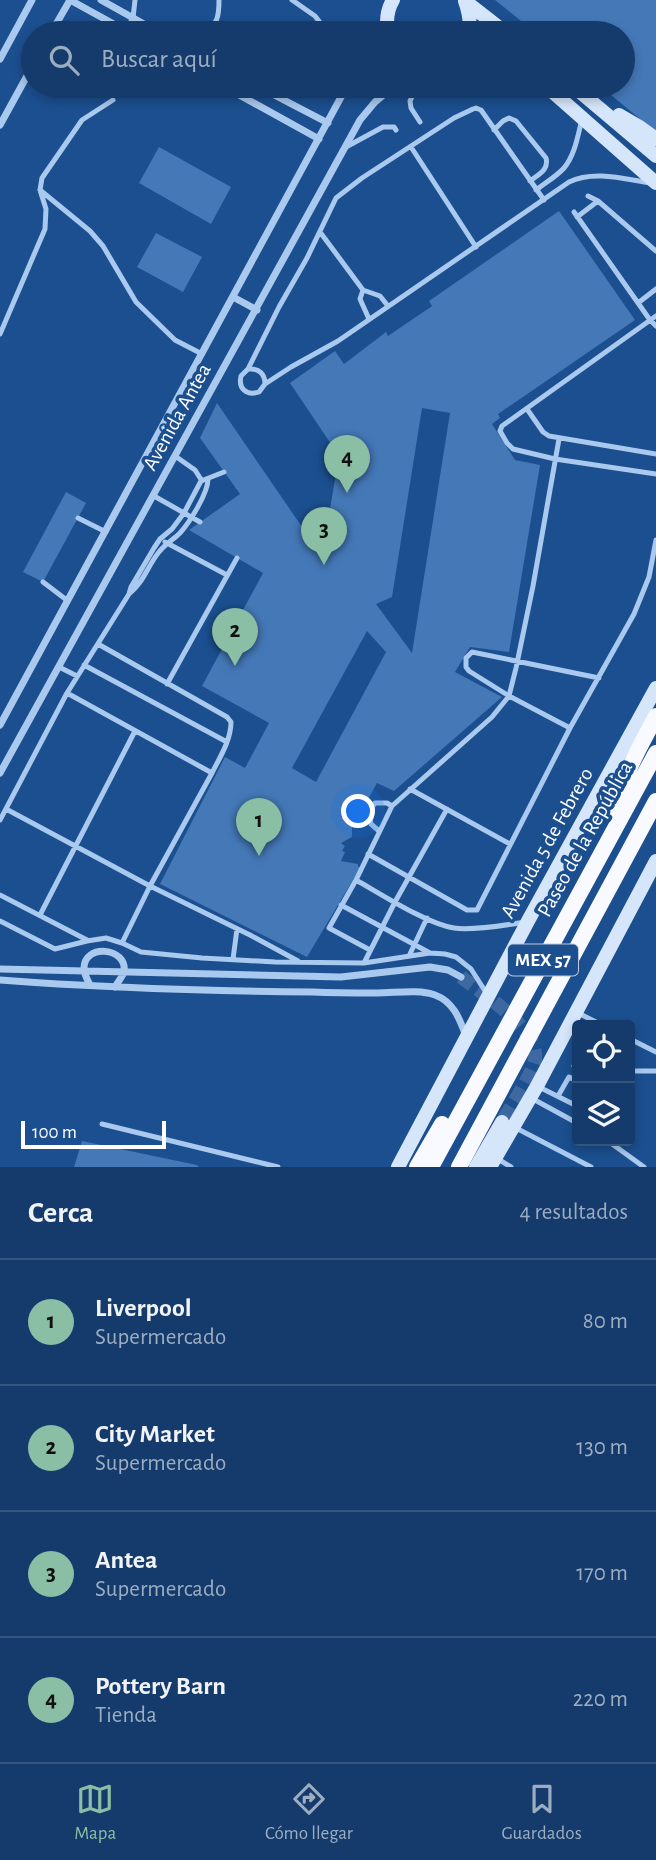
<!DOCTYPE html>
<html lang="es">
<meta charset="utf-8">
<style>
:root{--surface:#143b6b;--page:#1d4271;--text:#f1f3f6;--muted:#9dadc1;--line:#33557e;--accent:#8abfa5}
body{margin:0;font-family:"Alegreya Sans",sans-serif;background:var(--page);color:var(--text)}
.controls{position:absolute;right:21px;bottom:21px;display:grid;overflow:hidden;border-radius:7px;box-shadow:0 4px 10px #0003}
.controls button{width:63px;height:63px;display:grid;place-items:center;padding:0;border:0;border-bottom:2px solid var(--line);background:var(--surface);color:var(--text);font:35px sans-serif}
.scale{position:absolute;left:21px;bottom:18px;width:145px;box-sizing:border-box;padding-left:7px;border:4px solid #fff;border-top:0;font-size:19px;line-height:24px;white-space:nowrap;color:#fff;-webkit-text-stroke:5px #1b4f8f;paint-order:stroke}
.you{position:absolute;left:359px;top:812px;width:24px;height:24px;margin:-18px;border:5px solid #fff;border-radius:50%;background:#1a73e8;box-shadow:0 0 0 10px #1a73e833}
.badge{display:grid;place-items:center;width:46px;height:46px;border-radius:50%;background:var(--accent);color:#111;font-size:23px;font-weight:700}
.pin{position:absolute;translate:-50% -58px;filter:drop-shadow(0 2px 4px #0008)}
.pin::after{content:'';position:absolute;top:37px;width:24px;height:21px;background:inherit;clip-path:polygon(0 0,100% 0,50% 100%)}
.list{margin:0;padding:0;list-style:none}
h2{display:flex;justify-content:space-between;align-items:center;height:91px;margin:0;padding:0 28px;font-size:30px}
h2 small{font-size:23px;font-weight:400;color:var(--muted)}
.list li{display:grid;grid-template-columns:46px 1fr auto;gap:21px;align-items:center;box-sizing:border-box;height:126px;padding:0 28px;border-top:2px solid var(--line)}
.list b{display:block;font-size:26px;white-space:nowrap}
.list p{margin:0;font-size:23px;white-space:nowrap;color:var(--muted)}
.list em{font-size:23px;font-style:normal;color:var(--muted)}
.icon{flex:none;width:38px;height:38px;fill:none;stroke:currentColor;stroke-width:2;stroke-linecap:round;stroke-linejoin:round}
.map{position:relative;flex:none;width:656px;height:1167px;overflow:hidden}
.search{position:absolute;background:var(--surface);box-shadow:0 4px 10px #0003;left:21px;right:21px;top:21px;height:77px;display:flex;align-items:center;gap:18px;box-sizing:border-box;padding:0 24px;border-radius:38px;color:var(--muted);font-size:26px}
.sheet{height:595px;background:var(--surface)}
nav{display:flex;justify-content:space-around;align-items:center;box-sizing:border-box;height:98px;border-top:2px solid var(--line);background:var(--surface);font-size:19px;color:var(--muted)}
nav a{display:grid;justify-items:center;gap:4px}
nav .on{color:var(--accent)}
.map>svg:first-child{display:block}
.building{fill:#4478b7;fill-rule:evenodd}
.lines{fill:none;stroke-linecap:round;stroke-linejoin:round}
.secondary-tunnel{stroke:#3d69a0;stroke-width:14;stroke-dasharray:14 7;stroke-linecap:butt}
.service{stroke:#a9c9ee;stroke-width:5}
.minor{stroke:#a9c9ee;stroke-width:7}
.secondary{stroke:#d6e6fa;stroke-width:14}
.trunk{stroke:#f8faff;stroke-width:16}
.labels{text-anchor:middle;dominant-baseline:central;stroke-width:7;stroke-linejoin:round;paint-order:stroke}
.shield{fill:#1b4f8f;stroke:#bbcadd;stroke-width:2}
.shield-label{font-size:19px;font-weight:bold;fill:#fff}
.street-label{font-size:21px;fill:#fff;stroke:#1b4f8f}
</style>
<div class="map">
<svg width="656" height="1167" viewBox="0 0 656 1167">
<rect width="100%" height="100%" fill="#1b4f8f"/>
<!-- building -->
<path class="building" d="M495 0H656V132L600 86H623V33H536Z
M159 147 231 187 211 224 139 183Z
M559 211 635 320 498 414 500 418 492 424 515 460 540 465 509 652 470 647 455 672 502 697 394 791 377 783 352 828V837L341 843 345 846 342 851 345 852 341 861 358 864V866L360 868 307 957 160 884 225 757 245 768 269 723 202 686 263 573 189 530 240 494 200 438 217 403 322 556 339 456 290 383 335 351 344 364 386 332 388 336 432 306 429 301ZM422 408 450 413 412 653 376 604 392 597ZM367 631 386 652 316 782 292 768Z
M156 233 202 257 183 292 137 267Z
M66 492 86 503 43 582 23 572Z
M82 1141 197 1165 199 1167H74Z"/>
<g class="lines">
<!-- secondary-tunnel -->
<path class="secondary-tunnel" d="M461 977C482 993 539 1029 535 1059 532 1076 511 1106 502 1122"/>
<!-- service -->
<path class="service" d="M292 0 315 16 328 33
M125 31 133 18 135 0
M204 33C218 24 219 16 219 0
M420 122 411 108 410 101 416 89 423 86
M494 130 503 121 509 118 516 121 546 158C549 170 539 174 530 181
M346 147 383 127H394L396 130
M411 147 476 247
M40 190 90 231 103 246 136 302 175 340 202 354
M536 190C545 183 557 176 564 168 575 155 578 135 582 119
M588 196 598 201 656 251
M574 212 650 320 656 326
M577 217 598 201
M320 232 363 290 380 296 388 306
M363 290 360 299 369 319
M638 303 656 289
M656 316 502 426 500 431 507 443 513 449 555 459 656 474
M0 334 45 229 46 209 40 190 42 178 82 120 113 100
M248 369C259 368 265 374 265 384L259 392C247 396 238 389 241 376L248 369 279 307 307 258 336 198 362 178 454 118 473 109 476 108 481 110 544 200
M265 384 291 367 338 341 569 182C594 170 624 179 650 183
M527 409 543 432 549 436 656 454
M175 456 195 470 202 481
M154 496 200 522
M78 518 106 532
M165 542 227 575
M43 582 68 601
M130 593C144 582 148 565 159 552 165 544 173 540 180 533 190 522 208 493 208 479
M98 644 227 717 231 722C231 740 220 757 212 773
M84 665 227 742
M59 667 77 676
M167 684 237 558
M67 693 129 594 131 587 154 548 160 539 172 529 184 513 201 481 224 472
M570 728 509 696 469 671 466 667V658L472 652 599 678
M410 789 510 844
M6 809 150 886 250 935 298 961
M0 820 67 693 212 773 150 886 122 943 106 938 87 941 55 949 0 921
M379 831 371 824 369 811 375 803H387L392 806
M368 854 467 910H477L570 728 634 614 649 577 656 540
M356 880C381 894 427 924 454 928 473 931 506 925 525 922
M0 895 87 940
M341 905 430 953
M40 915 135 731
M122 943 141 952 202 958 275 962 364 963 430 953 445 954 456 957 471 969 487 994
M370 950 329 928 356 880 392 806 492 717 509 696 516 668 533 586 559 439
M409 956 427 918
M233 959 237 929
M364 963 395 902 447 809
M578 1013 602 1025
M630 1039 656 1052
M574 1066 577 1067
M630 1071H656
M539 1087 577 1106
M558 1096 569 1077 577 1081
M533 1099 577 1123
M102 1124 278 1167
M514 1127 591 1167
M608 1141 644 1167
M498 1159 511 1167"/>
<!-- minor -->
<path class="minor" d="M70 0 130 33
M101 0 160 33
M51 33 70 0
M0 59 32 0
M223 86 319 139
M257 86 328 123
M0 125 33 65
M233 297 257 310
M0 725 347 86
M0 773 360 120 375 102 394 86
M0 969 341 977 430 967 448 970 461 977
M0 980C104 988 209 991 313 992 335 993 356 993 377 993 396 993 418 989 435 995 454 1002 460 1020 466 1036
M90 985C88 981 84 974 84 969 83 943 128 947 124 972 123 976 117 983 115 987"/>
<!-- secondary -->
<path class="secondary" d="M465 1 506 33
M465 1C469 12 471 21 469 33
M388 33C386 22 387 10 393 0
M546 86 656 183
M573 86 656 156
M619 115 638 126 656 139
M398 1167 528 921 656 688
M476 1167 502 1122
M490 1167 537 1086 656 861"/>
<!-- trunk -->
<path class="trunk" d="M617 817C618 781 640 748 656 716
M417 1167 442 1124
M431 1167 656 753
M459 1167 656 801"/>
</g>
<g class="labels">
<!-- shield labels -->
<rect class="shield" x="508" y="944.5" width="70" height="31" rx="5"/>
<g class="shield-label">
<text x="543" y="960">MEX 57</text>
</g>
<!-- street labels -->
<g class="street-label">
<text transform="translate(177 417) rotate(-61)">Avenida Antea</text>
<text transform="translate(585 839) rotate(-61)">Paseo de la República</text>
<text transform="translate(547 843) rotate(-61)">Avenida 5 de Febrero</text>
</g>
</g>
</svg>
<div class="controls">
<button><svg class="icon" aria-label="locate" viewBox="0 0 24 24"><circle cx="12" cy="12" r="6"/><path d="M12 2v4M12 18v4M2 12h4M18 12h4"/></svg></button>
<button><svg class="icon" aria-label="layers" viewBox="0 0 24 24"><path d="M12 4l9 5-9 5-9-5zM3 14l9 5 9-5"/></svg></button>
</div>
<div class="scale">100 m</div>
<div class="you"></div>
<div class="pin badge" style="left:259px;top:856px">1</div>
<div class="pin badge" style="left:235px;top:666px">2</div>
<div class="pin badge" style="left:324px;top:565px">3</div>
<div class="pin badge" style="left:347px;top:493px">4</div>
<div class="search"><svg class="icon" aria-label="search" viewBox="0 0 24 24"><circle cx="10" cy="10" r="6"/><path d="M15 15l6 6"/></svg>Buscar aquí</div>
</div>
<section class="sheet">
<h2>Cerca<small>4 resultados</small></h2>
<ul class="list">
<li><span class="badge">1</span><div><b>Liverpool</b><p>Supermercado</p></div><em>80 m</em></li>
<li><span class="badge">2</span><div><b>City Market</b><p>Supermercado</p></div><em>130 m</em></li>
<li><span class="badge">3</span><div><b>Antea</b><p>Supermercado</p></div><em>170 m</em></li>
<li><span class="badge">4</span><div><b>Pottery Barn</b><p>Tienda</p></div><em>220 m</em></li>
</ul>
</section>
<nav>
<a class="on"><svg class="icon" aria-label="map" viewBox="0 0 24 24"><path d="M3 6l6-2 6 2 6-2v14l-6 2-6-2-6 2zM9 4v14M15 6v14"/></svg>Mapa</a>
<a><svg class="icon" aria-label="directions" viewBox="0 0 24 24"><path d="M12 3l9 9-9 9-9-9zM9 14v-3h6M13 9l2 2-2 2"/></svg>Cómo llegar</a>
<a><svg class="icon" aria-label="saved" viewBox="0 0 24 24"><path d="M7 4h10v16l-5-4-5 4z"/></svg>Guardados</a>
</nav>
